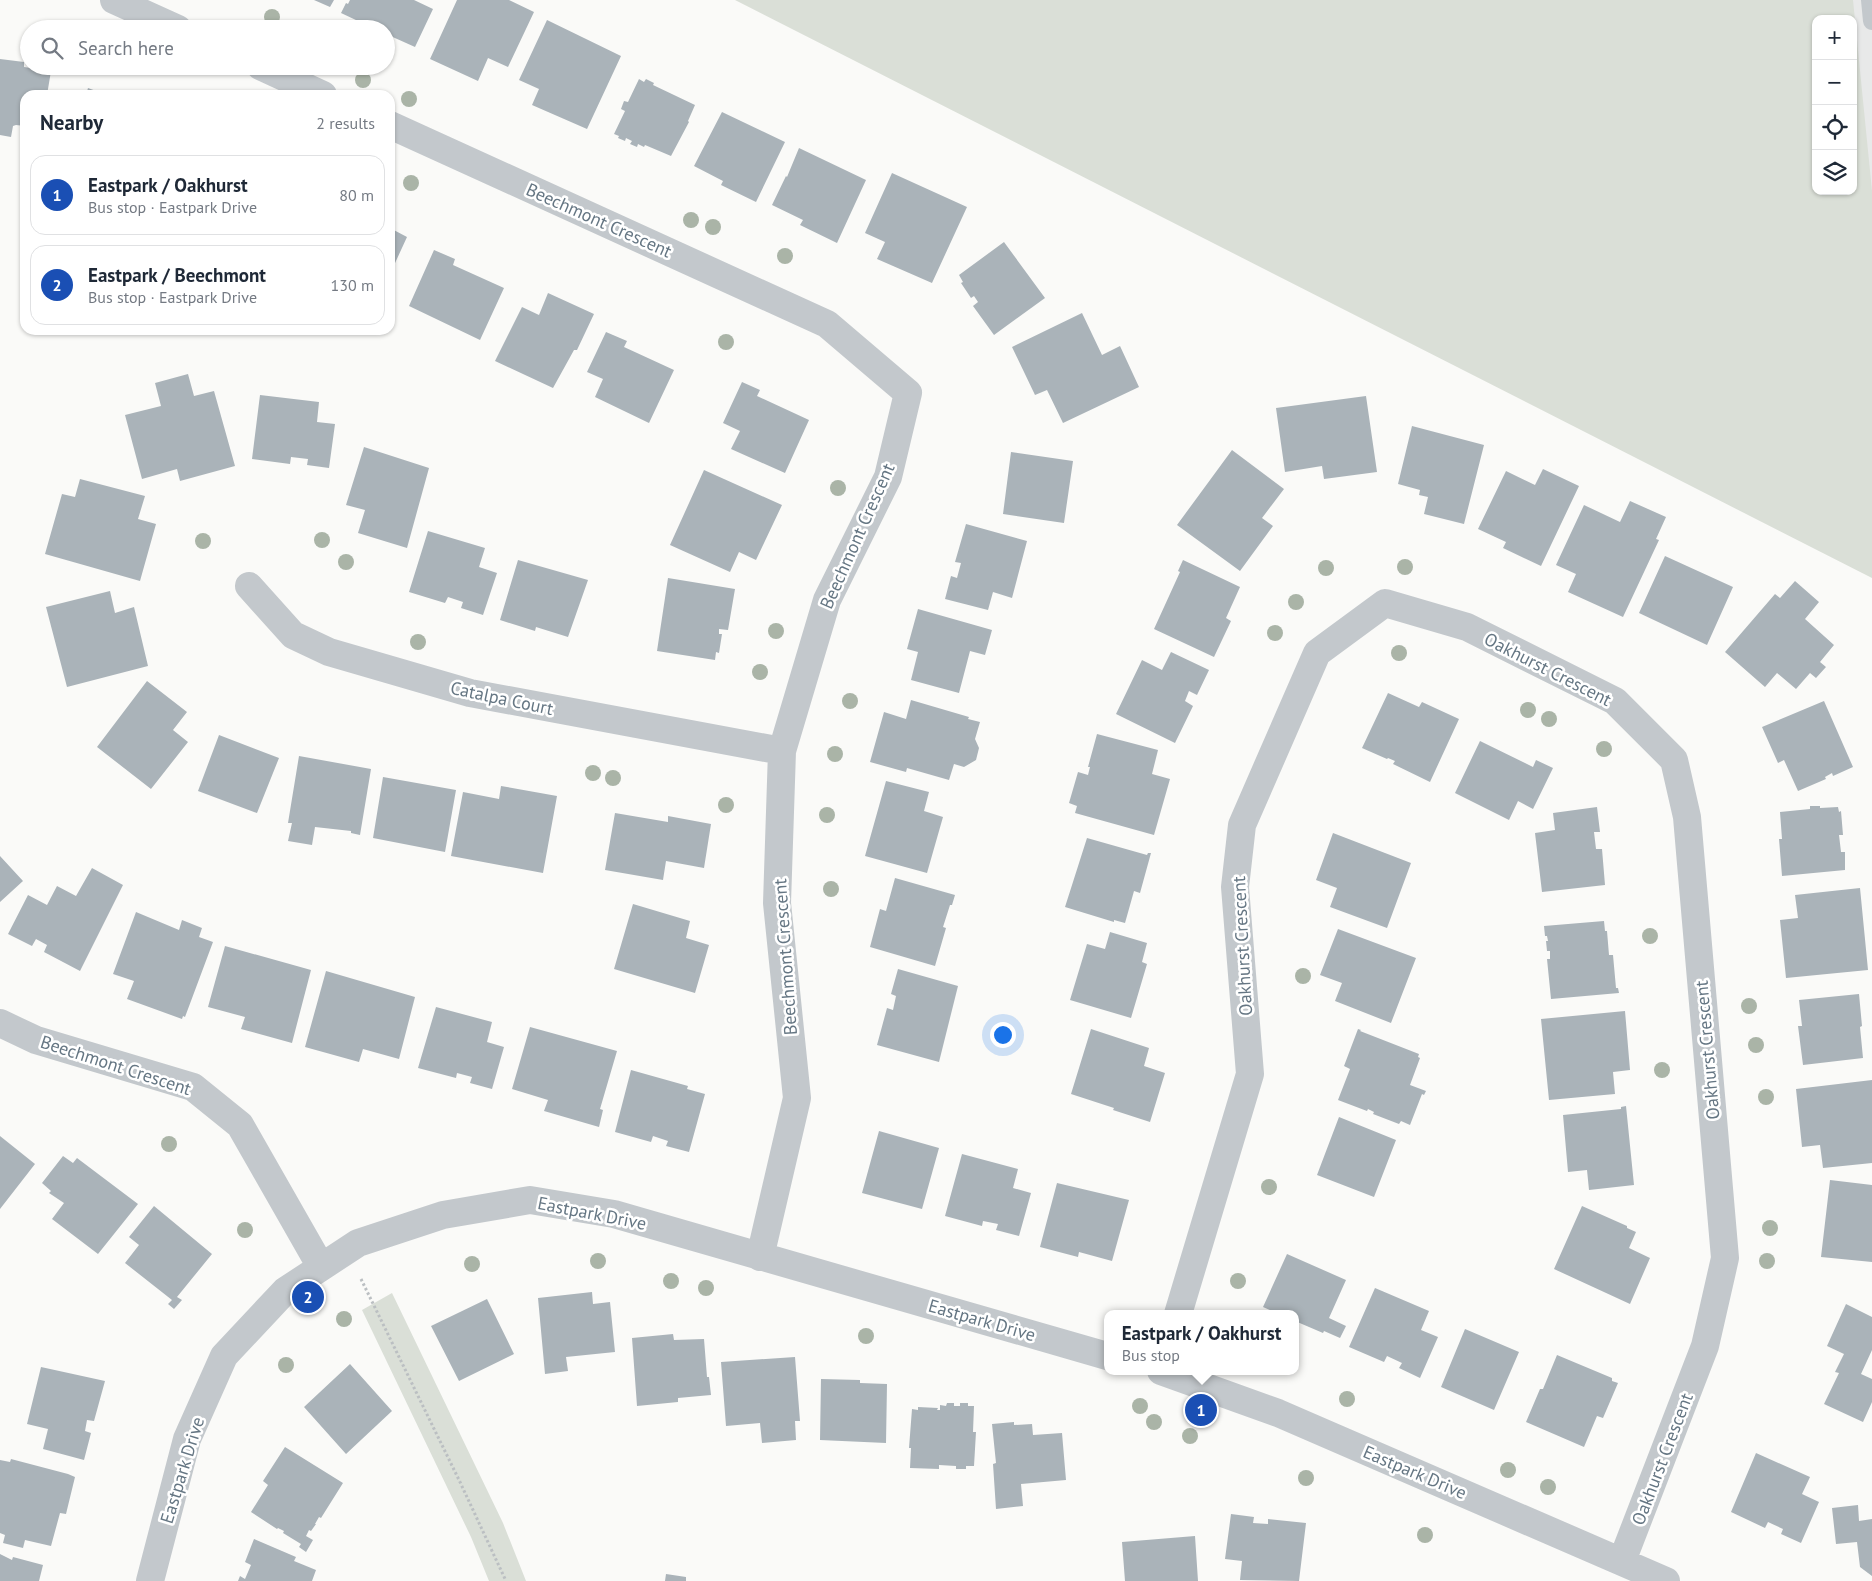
<!DOCTYPE html>
<meta charset="utf-8">
<style>
:root{--surface:#fff;--page:#f2f2f3;--text:#1f2937;--muted:#747a83;--line:#e0e1e3;--accent:#b45309}
body{margin:0;font-family:"PT Sans",sans-serif;background:var(--page);color:var(--text)}
.controls{position:absolute;right:15px;top:15px;display:grid;overflow:hidden;border-radius:10px;box-shadow:0 1px 4px #0004}
.controls button{width:45px;height:45px;display:grid;place-items:center;padding:0;border:0;border-bottom:1px solid var(--line);background:var(--surface);color:var(--text);font:25px sans-serif}
.you{position:absolute;left:1002px;top:1034px;width:18px;height:18px;margin:-12px;border:4px solid #fff;border-radius:50%;background:#1a73e8;box-shadow:0 0 0 8px #1a73e833}
.badge{display:grid;place-items:center;width:32px;height:32px;border-radius:50%;background:var(--accent);color:#fff;font-size:16px;font-weight:700}
.pin{position:absolute;translate:-50% -50%;border:2px solid #fff;box-shadow:0 1px 5px #0006}
.popup{position:absolute;left:1104px;top:1310px;width:195px;height:65px;box-sizing:border-box;display:grid;place-content:center;border-radius:10px;background:var(--surface);filter:drop-shadow(0 1px 4px #0005);font-size:16px;white-space:nowrap;color:var(--muted)}
.popup b{font-size:19px;color:var(--text)}
.popup::after{content:'';position:absolute;left:50%;top:100%;margin-left:-10px;border:10px solid transparent;border-top-color:var(--surface)}
.list{margin:0;padding:0;list-style:none}
h2{display:flex;justify-content:space-between;align-items:center;height:65px;margin:0;padding:0 20px;font-size:21px}
h2 small{font-size:16px;font-weight:400;color:var(--muted)}
.list li{display:grid;grid-template-columns:32px 1fr auto;gap:15px;align-items:center;box-sizing:border-box;height:80px;margin:0 10px 10px;padding:0 10px;border:1px solid var(--line);border-radius:15px}
.list b{display:block;font-size:19px;white-space:nowrap}
.list p{margin:0;font-size:16px;white-space:nowrap;color:var(--muted)}
.list em{font-size:16px;font-style:normal;color:var(--muted)}
.icon{flex:none;width:28px;height:28px;fill:none;stroke:currentColor;stroke-width:2;stroke-linecap:round;stroke-linejoin:round}
.map{position:relative;flex:none;width:1872px;height:1581px;overflow:hidden}
.search{position:absolute;background:var(--surface);box-shadow:0 1px 4px #0004;left:20px;top:20px;width:375px;height:55px;display:flex;align-items:center;gap:12px;box-sizing:border-box;padding:0 18px;border-radius:28px;color:var(--muted);font-size:19px}
.panel{position:absolute;background:var(--surface);box-shadow:0 1px 4px #0004;left:20px;top:90px;width:375px;height:245px;border-radius:15px}
.map>svg:first-child{display:block}
.built{fill:#e8e9e9}
.green{fill:#dadfd7;fill-rule:evenodd}
.building{fill:#aab3b9}
.lines{fill:none;stroke-linecap:round;stroke-linejoin:round}
.path{stroke:#bbbfc2;stroke-width:3;stroke-dasharray:2.5 2.5;stroke-linecap:butt}
.lane{stroke:#c3c8cc;stroke-width:18}
.street{stroke:#c3c8cc;stroke-width:28}
.tree{fill:#aab4a7}
.labels{text-anchor:middle;dominant-baseline:central;stroke-width:5;stroke-linejoin:round;paint-order:stroke}
.street-label{font-size:18px;fill:#657683;stroke:#fff}
</style>
<div class="map">
<svg width="1872" height="1581" viewBox="0 0 1872 1581">
<rect width="100%" height="100%" fill="#fafaf8"/>
<!-- built -->
<path class="built" d="M1839 0H1872V355L1853 19Z"/>
<!-- green -->
<path class="green" d="M735 0H1853L1872 191V578ZM1816 19H1853V191H1816Z
M392 1293 503 1523 526 1581H489L471 1537 362 1310Z"/>
<!-- building -->
<path class="building" d="M314 0H334L330 7Z
M350 0H414L433 9 415 47 386 34V29H375L341 13 346 3 348 4Z
M457 0H509L534 12 508 67 488 58 478 81 430 59Z
M547 20 621 56 587 129 532 105 539 89 519 80Z
M0 59 24 62V67L51 71 47 95H25V126L16 125 13 126 11 137 0 135Z
M639 79 644 82 646 79 654 83 653 85 695 105 688 121 689 122 671 156 645 145 644 147 638 144 637 147 630 144 632 141 626 138 625 141 618 138 619 136 614 134 625 111 621 109 624 101 628 102Z
M88 88 107 95H86Z
M722 112 785 142 756 202 721 185 723 181 694 166Z
M799 148 866 180 837 243 800 225 803 220 772 205 786 176 787 177Z
M892 173 967 207 932 283 877 259 885 242 865 233Z
M390 228 407 237 390 274Z
M1004 242 1045 298 994 335 973 306 978 302 974 296 971 298 961 283 963 282 959 275Z
M434 250 455 259 453 265 504 288 480 340 409 306Z
M548 293 594 314 577 350H574L553 388 495 361 522 307 539 315Z
M1082 313 1102 355 1120 346 1139 387 1063 423 1047 390 1035 395 1012 347Z
M606 332 627 341 624 347 674 370 649 423 595 397 603 379 587 372Z
M188 374 194 396 214 391 235 466 180 481 177 469 142 479 125 415 161 406 155 383Z
M742 382 760 390 757 396 809 420 785 473 731 449 740 431 723 423Z
M260 395 319 402 317 422 335 424 329 468 307 465 308 459 291 457 290 464 252 459Z
M1366 396 1377 472 1324 479 1322 466 1285 472 1276 408Z
M1412 426 1484 445 1464 524 1424 514 1428 497 1419 495 1420 490 1398 484Z
M364 447 429 468 407 548 358 533 365 510 346 505Z
M1232 450 1284 489 1262 518 1273 526 1240 571 1177 525Z
M1011 452 1073 461 1064 523 1003 514Z
M1543 469 1579 486 1541 566 1503 548 1506 542 1478 529 1506 471 1535 485Z
M704 470 782 505 756 560 739 552 730 572 670 545Z
M80 479 145 496 138 519 156 524 140 581 45 554 62 494 75 497Z
M1630 501 1666 517 1656 539 1659 540 1623 617 1568 592 1576 574 1556 565 1584 505 1620 522Z
M966 524 1027 541 1012 598 993 592 988 610 945 599 951 576 957 578 961 563 955 562Z
M428 531 485 548 479 567 497 573 483 615 461 608 463 602 448 597 445 603 409 592Z
M1665 556 1733 587 1707 645 1639 613Z
M518 560 588 580 568 637 536 627 535 631 500 620Z
M1183 560 1240 587 1226 618 1231 621 1214 657 1154 629 1180 572 1178 571Z
M668 578 735 589 728 630 719 629V634H722L719 653 716 652 715 660 657 651Z
M1795 581 1819 602 1805 619 1834 645 1820 662 1826 667 1816 678 1810 673 1796 689 1777 673 1765 687 1725 652 1775 594 1780 598Z
M110 591 115 613 134 607 148 666 67 687 46 607Z
M918 609 992 630 985 655 970 651 959 693 911 680 918 652 907 649Z
M1171 652 1209 670 1197 695 1189 691 1185 701 1193 706 1175 743 1116 714 1142 660 1162 670Z
M147 681 187 712 173 730 188 742 151 789 97 747Z
M1388 693 1419 707 1422 702 1459 719 1430 782 1393 764 1395 761 1388 758 1387 759 1362 748Z
M911 700 969 717 968 719 980 722 975 739 979 748 976 760 964 767 954 764 949 780 907 768 906 772 870 762 884 712 906 719Z
M1824 701 1853 767 1833 776 1832 773 1825 777 1826 779 1798 791 1784 760 1778 763 1762 727Z
M1097 734 1158 750 1152 774 1170 779 1154 835 1075 813 1077 806 1069 803 1078 772 1088 775 1090 767H1088Z
M219 735 279 758 257 813 198 791Z
M1480 741 1533 767 1536 760 1553 768 1533 809 1518 801 1509 820 1455 793Z
M299 756 371 769 360 835 351 833V831L315 827 312 845 288 841 292 823H288Z
M383 777 456 790 445 852 373 838Z
M886 781 929 792 924 811 943 817 927 873 865 856Z
M501 786 557 796 543 873 451 856 463 792 499 799Z
M1810 806H1820V808L1838 807 1839 812 1841 811 1843 835H1839L1841 852H1845V870L1782 876 1779 839H1782L1780 812 1810 809Z
M1597 807 1600 832H1594L1596 849H1602L1605 885 1542 892 1535 833 1555 830 1553 813Z
M615 813 668 822V816L711 824 704 868 666 861 663 880 605 870Z
M1333 833 1411 863 1387 928 1330 907 1337 888 1316 880Z
M1087 838 1147 855 1148 853H1151L1140 893 1134 891 1125 923 1114 920V922L1065 907Z
M0 856 23 881 0 902Z
M92 868 123 885 80 971 44 952 47 945 36 939 32 946 8 934 28 895 47 905 57 886 76 896Z
M895 878 955 895 952 905H950L943 927 946 928 935 966 870 947 880 909 886 911Z
M1860 888 1868 970 1786 978 1780 920 1798 918 1795 895Z
M633 904 690 921 686 938 709 945 695 993 614 969Z
M136 912 179 930 182 920 202 928 199 937 213 942 185 1017 183 1016 182 1019 127 999 134 981 113 974Z
M1604 921 1605 931H1607L1609 955H1613L1616 988H1618L1619 993 1551 999 1547 959H1550V951H1547L1546 941H1548L1547 936H1545L1544 926Z
M1338 929 1416 958 1391 1023 1335 1001 1342 983 1320 975Z
M1110 932 1147 943 1142 962 1147 964 1131 1018 1070 1000 1087 944 1105 949Z
M225 946 311 970 292 1043 241 1029 245 1017 208 1007Z
M898 969 958 986 939 1062 877 1045 887 1008 893 1010 896 996 891 994Z
M326 971 415 997 399 1059 363 1049 359 1062 305 1047Z
M1859 994 1862 1026 1860 1027 1863 1058 1803 1065 1798 1026H1802L1799 1000Z
M436 1007 492 1022 487 1042 504 1047 492 1089 470 1083 472 1077 457 1073 456 1078 418 1068Z
M1625 1011 1630 1070 1613 1072 1615 1094 1549 1100 1541 1019Z
M530 1027 617 1051 600 1109 603 1110 599 1127 544 1111 548 1100 512 1089Z
M1091 1029 1149 1048 1144 1066 1165 1073 1150 1122 1113 1110 1114 1108 1071 1094Z
M1358 1029 1361 1030 1360 1031 1419 1054 1418 1057 1420 1058 1410 1085 1426 1091 1424 1095 1422 1094 1410 1125 1401 1121 1399 1124 1373 1114 1374 1112 1368 1109 1367 1111 1338 1100 1350 1069 1344 1066Z
M631 1070 688 1086 687 1089 705 1094 689 1152 666 1146 668 1141 653 1136 651 1142 615 1132Z
M1872 1080V1163L1823 1168 1820 1145 1802 1147 1796 1089Z
M1626 1106 1634 1185 1589 1190 1587 1170 1568 1172 1563 1115 1621 1109V1107Z
M1339 1117 1396 1140 1374 1197 1317 1175Z
M879 1131 939 1148 922 1209 862 1193Z
M0 1136 35 1164 0 1209Z
M962 1154 1018 1169 1013 1188 1031 1193 1019 1236 996 1230 998 1224 983 1221 982 1226 945 1216Z
M63 1156 73 1163 77 1158 138 1204 98 1254 52 1219 64 1203 49 1193 51 1191 42 1183Z
M1830 1180 1872 1185V1262L1821 1257Z
M1057 1183 1129 1200 1112 1261 1079 1252 1078 1257 1040 1247Z
M154 1206 212 1254 177 1297 182 1300 174 1309 168 1304 172 1300 125 1263 139 1245 129 1237Z
M1582 1206 1627 1226V1228L1636 1232 1629 1248 1650 1258 1630 1304 1554 1269Z
M1287 1254 1346 1280 1329 1318 1346 1326 1340 1338 1324 1331 1323 1333 1295 1321V1314H1279L1263 1307Z
M1375 1288 1429 1311 1421 1330 1438 1337 1420 1378 1399 1368 1402 1363 1387 1356 1384 1362 1349 1347Z
M592 1292 593 1304 610 1302 615 1352 566 1357 568 1371 545 1374 538 1298Z
M487 1299 514 1354 459 1381 431 1326Z
M1846 1304 1872 1317V1350L1861 1374 1872 1379V1402L1863 1422 1824 1404 1839 1373 1835 1372 1844 1354 1827 1346Z
M1465 1329 1519 1352 1494 1410 1441 1387Z
M673 1334 674 1340 704 1339 707 1377H709L711 1395 678 1398V1402L637 1406 632 1338Z
M1557 1355 1612 1378V1381L1618 1383 1603 1418 1597 1416 1584 1447 1526 1422 1540 1389H1543Z
M795 1357 800 1421H795L796 1440 762 1443 760 1423 726 1426 721 1362Z
M350 1364 392 1411 346 1454 304 1407Z
M41 1367 105 1381 94 1421 87 1420 85 1431 91 1433 84 1460 43 1449 48 1429 27 1424Z
M821 1379 860 1380V1383L887 1384 886 1443 820 1440Z
M947 1403H954V1406H960V1403H968V1406H974L973 1432H976L974 1466H966V1469H956V1466L939 1465V1469L910 1468 911 1448H909L912 1409 918 1410V1407L938 1408 937 1410H940V1405L946 1406Z
M1014 1422V1425L1032 1424 1033 1435 1062 1433 1066 1480 1021 1484 1023 1506 996 1509 993 1464 996 1463 992 1424Z
M285 1447 343 1483 321 1518 319 1517 315 1524H316L311 1531 309 1530 306 1536 313 1540 306 1552 299 1547 301 1544 283 1533 284 1531 278 1528 277 1529 251 1512 268 1485 263 1481Z
M1756 1453 1810 1477 1802 1494 1819 1502 1801 1543 1781 1534 1783 1529 1768 1522 1765 1528 1731 1512Z
M11 1459 68 1474 75 1477 66 1514 60 1513 51 1546 25 1540 23 1548 3 1543 5 1535 0 1533V1460L10 1462Z
M1858 1505 1859 1521 1872 1519V1576L1860 1567 1857 1542 1836 1544 1832 1508Z
M1231 1514 1254 1517 1253 1523 1268 1524V1519L1306 1523 1299 1581 1240 1580 1242 1561 1225 1559Z
M1195 1536 1198 1581H1125L1122 1542Z
M254 1539 296 1557 294 1561 316 1570 312 1581H238L240 1576 245 1579 251 1565 245 1562Z
M0 1554 12 1560 13 1557 43 1565 39 1581H0Z
M666 1574 686 1577V1581H665Z"/>
<g class="lines">
<!-- path -->
<path class="path" d="M361 1279 460 1482 506 1581"/>
<!-- lane -->
<path class="lane" d="M1870 0 1872 21"/>
<!-- street -->
<path class="street" d="M114 0 178 29
M260 66 323 95
M390 125 827 324 908 393 888 477 827 600 782 751 777 903 797 1098 760 1257
M249 586 293 635 329 652 470 693 782 751
M0 1023 36 1040 193 1087 240 1125 321 1267
M1178 1314 1250 1074 1235 887 1242 825 1317 653 1385 603 1467 627 1615 701 1674 760 1687 817 1725 1258 1705 1346 1622 1561
M1161 1371 1278 1413 1666 1581
M150 1581 187 1439 224 1356 285 1291 358 1243 443 1215 530 1200 614 1214 1107 1356"/>
</g>
<!-- trees -->
<g class="tree">
<circle cx="272" cy="17" r="8"/>
<circle cx="363" cy="80" r="8"/>
<circle cx="409" cy="99" r="8"/>
<circle cx="411" cy="183" r="8"/>
<circle cx="691" cy="220" r="8"/>
<circle cx="713" cy="227" r="8"/>
<circle cx="785" cy="256" r="8"/>
<circle cx="726" cy="342" r="8"/>
<circle cx="838" cy="488" r="8"/>
<circle cx="322" cy="540" r="8"/>
<circle cx="203" cy="541" r="8"/>
<circle cx="346" cy="562" r="8"/>
<circle cx="1405" cy="567" r="8"/>
<circle cx="1326" cy="568" r="8"/>
<circle cx="1296" cy="602" r="8"/>
<circle cx="776" cy="631" r="8"/>
<circle cx="1275" cy="633" r="8"/>
<circle cx="418" cy="642" r="8"/>
<circle cx="1399" cy="653" r="8"/>
<circle cx="760" cy="672" r="8"/>
<circle cx="850" cy="701" r="8"/>
<circle cx="1528" cy="710" r="8"/>
<circle cx="1549" cy="719" r="8"/>
<circle cx="1604" cy="749" r="8"/>
<circle cx="835" cy="754" r="8"/>
<circle cx="593" cy="773" r="8"/>
<circle cx="613" cy="778" r="8"/>
<circle cx="726" cy="805" r="8"/>
<circle cx="827" cy="815" r="8"/>
<circle cx="831" cy="889" r="8"/>
<circle cx="1650" cy="936" r="8"/>
<circle cx="1303" cy="976" r="8"/>
<circle cx="1749" cy="1006" r="8"/>
<circle cx="1756" cy="1045" r="8"/>
<circle cx="1662" cy="1070" r="8"/>
<circle cx="1766" cy="1097" r="8"/>
<circle cx="169" cy="1144" r="8"/>
<circle cx="1269" cy="1187" r="8"/>
<circle cx="1770" cy="1228" r="8"/>
<circle cx="245" cy="1230" r="8"/>
<circle cx="598" cy="1261" r="8"/>
<circle cx="1767" cy="1261" r="8"/>
<circle cx="472" cy="1264" r="8"/>
<circle cx="671" cy="1281" r="8"/>
<circle cx="1238" cy="1281" r="8"/>
<circle cx="706" cy="1288" r="8"/>
<circle cx="344" cy="1319" r="8"/>
<circle cx="866" cy="1336" r="8"/>
<circle cx="286" cy="1365" r="8"/>
<circle cx="1347" cy="1399" r="8"/>
<circle cx="1140" cy="1406" r="8"/>
<circle cx="1154" cy="1422" r="8"/>
<circle cx="1190" cy="1436" r="8"/>
<circle cx="1508" cy="1470" r="8"/>
<circle cx="1306" cy="1478" r="8"/>
<circle cx="1548" cy="1487" r="8"/>
<circle cx="1425" cy="1535" r="8"/>
</g>
<g class="labels">
<!-- street labels -->
<g class="street-label">
<text transform="translate(599 220) rotate(24)">Beechmont Crescent</text>
<text transform="translate(857 536) rotate(-66)">Beechmont Crescent</text>
<text transform="translate(1548 669) rotate(27)">Oakhurst Crescent</text>
<text transform="translate(502 698) rotate(12)">Catalpa Court</text>
<text transform="translate(1242 946) rotate(-93)">Oakhurst Crescent</text>
<text transform="translate(785 957) rotate(-94)">Beechmont Crescent</text>
<text transform="translate(1707 1050) rotate(-95)">Oakhurst Crescent</text>
<text transform="translate(116 1065) rotate(18)">Beechmont Crescent</text>
<text transform="translate(592 1213) rotate(11)">Eastpark Drive</text>
<text transform="translate(982 1320) rotate(16)">Eastpark Drive</text>
<text transform="translate(1662 1459) rotate(-69)">Oakhurst Crescent</text>
<text transform="translate(182 1470) rotate(-73)">Eastpark Drive</text>
<text transform="translate(1415 1472) rotate(23)">Eastpark Drive</text>
</g>
</g>
</svg>
<div class="controls">
<button>+</button>
<button>−</button>
<button><svg class="icon" aria-label="locate" viewBox="0 0 24 24"><circle cx="12" cy="12" r="6"/><path d="M12 2v4M12 18v4M2 12h4M18 12h4"/></svg></button>
<button><svg class="icon" aria-label="layers" viewBox="0 0 24 24"><path d="M12 4l9 5-9 5-9-5zM3 14l9 5 9-5"/></svg></button>
</div>
<div class="you"></div>
<div class="pin badge" style="left:1201px;top:1410px;background:#1a4fb4">1</div>
<div class="popup"><b>Eastpark / Oakhurst</b>Bus stop</div>
<div class="pin badge" style="left:308px;top:1297px;background:#1a4fb4">2</div>
<div class="search"><svg class="icon" aria-label="search" viewBox="0 0 24 24"><circle cx="10" cy="10" r="6"/><path d="M15 15l6 6"/></svg>Search here</div>
<section class="panel">
<h2>Nearby<small>2 results</small></h2>
<ul class="list">
<li><span class="badge" style="background:#1a4fb4">1</span><div><b>Eastpark / Oakhurst</b><p>Bus stop · Eastpark Drive</p></div><em>80 m</em></li>
<li><span class="badge" style="background:#1a4fb4">2</span><div><b>Eastpark / Beechmont</b><p>Bus stop · Eastpark Drive</p></div><em>130 m</em></li>
</ul>
</section>
</div>
